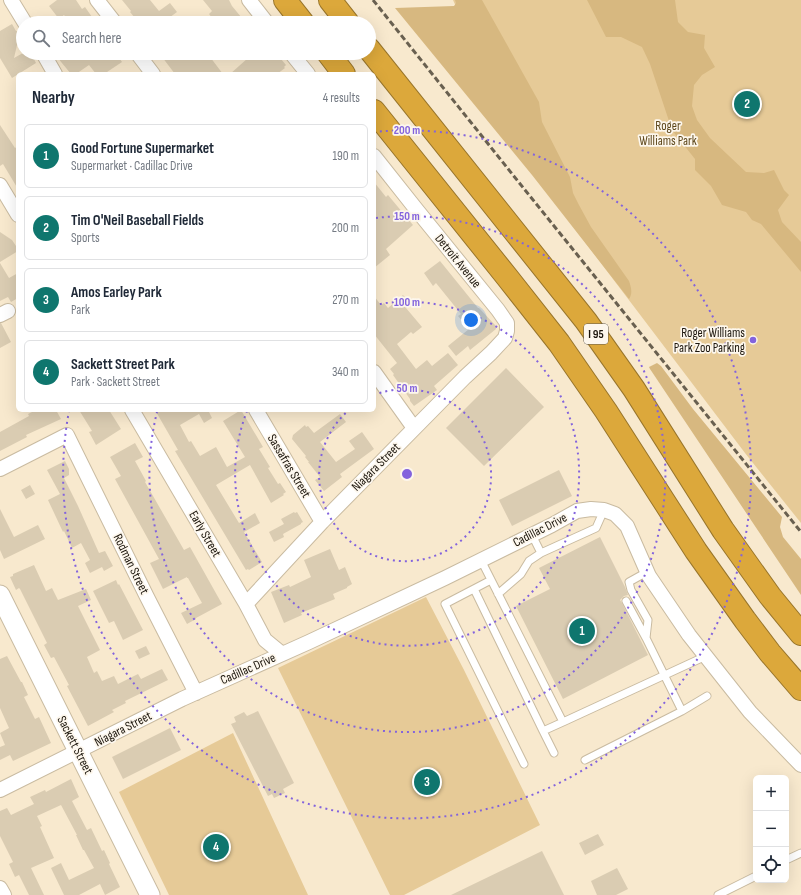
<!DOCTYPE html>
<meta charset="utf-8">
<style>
:root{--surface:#fff;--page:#f2f2f3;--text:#1f2937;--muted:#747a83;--line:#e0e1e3;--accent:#0f766e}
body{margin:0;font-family:"Sofia Sans Condensed",sans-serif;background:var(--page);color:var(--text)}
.controls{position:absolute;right:12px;bottom:12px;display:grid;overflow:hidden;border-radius:6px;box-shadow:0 4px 16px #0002}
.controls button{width:36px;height:36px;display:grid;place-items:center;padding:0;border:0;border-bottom:1px solid var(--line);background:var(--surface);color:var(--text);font:20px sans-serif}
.you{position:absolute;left:471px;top:320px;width:14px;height:14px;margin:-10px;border:3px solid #fff;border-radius:50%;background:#1a73e8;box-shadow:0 0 0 6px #1a73e833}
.badge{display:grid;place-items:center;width:26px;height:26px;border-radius:50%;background:var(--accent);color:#fff;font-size:13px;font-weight:700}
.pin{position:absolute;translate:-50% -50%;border:2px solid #fff;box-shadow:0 1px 4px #0006}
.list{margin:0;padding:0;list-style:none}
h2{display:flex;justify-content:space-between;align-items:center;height:52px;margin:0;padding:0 16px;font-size:17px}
h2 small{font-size:13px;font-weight:400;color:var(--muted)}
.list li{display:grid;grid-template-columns:26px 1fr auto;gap:12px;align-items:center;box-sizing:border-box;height:64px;margin:0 8px 8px;padding:0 8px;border:1px solid var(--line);border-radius:6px}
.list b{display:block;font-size:15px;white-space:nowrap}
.list p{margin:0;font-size:13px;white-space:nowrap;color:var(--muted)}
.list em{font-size:13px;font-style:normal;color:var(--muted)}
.icon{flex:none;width:22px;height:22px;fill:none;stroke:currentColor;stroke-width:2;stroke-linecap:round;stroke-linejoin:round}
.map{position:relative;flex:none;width:801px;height:895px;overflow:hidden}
.search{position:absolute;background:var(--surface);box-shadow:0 4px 16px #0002;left:16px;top:16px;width:360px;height:44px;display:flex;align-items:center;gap:10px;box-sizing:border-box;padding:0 14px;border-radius:22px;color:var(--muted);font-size:15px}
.panel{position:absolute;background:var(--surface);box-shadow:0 4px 16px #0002;left:16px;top:72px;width:360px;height:340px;border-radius:6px}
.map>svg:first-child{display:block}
.green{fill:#e6ca97}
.forest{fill:#d7b880}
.building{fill:#daccb2}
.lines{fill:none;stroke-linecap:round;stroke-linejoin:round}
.lane-casing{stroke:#c9bba1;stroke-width:9}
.street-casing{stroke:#c9bba1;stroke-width:16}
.secondary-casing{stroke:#c9bba1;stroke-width:21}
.highway-casing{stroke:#98752b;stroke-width:24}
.lane{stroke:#fff;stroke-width:7}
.street{stroke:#fff;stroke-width:14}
.secondary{stroke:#fff;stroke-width:19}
.highway{stroke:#dca83b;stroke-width:22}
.rail{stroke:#696050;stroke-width:3;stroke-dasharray:6 3;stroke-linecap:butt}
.ring{fill:none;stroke:#8363dd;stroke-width:2;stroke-dasharray:2 4}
.poi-dot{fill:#8363dd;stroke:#fdf7ed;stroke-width:1.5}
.labels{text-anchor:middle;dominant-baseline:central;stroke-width:3.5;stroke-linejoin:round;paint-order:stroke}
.shield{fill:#fdf7ed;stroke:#5f5950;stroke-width:1}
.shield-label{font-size:12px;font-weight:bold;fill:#1b150c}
.park-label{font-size:13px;fill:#5d471b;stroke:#fdf7ed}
.street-label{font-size:13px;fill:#1b150c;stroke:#fdf7ed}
.poi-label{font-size:13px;fill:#1b150c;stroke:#fdf7ed;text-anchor:end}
.centre{fill:#8363dd;stroke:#fdf7ed;stroke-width:2}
.ring-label{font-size:12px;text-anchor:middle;font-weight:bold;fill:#8363dd;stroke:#fdf7ed;stroke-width:3.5;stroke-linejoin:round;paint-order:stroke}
</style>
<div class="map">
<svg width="801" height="895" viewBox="0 0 801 895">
<rect width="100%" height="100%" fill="#f8e9ce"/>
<!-- green -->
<path class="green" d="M453 0H801V523L745 453 531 171Z
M426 597 464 670 540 825 404 895H390L278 668Z
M233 733 308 895H169L119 792Z"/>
<!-- forest -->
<path class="forest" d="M455 0H482L539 102 542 122 570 177 573 193 579 205 591 227 629 281C631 287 633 293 629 299L532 175 395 8 454 6 456 3Z
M587 0H675L678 22 688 32 705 35 704 48 715 67 702 75 694 85 692 106 697 120 710 138 746 172 764 173 774 170 784 190 789 195 778 210 782 222 801 242V272L761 224 752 220 746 212 722 205 711 186 695 170V159L679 139 672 130 650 64 642 47 621 37H606Z
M657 363 661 366 693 409 782 517 780 527 783 537 801 559V595L650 369 649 367Z"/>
<!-- building -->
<path class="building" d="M57 0H76L82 9 85 7 92 17 90 22 70 23 64 15 59 19 49 6Z
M122 0H150L159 11 170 3 177 12 162 23H139L130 12 131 11Z
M203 0H229L232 6 246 23H216L209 14 212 11Z
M12 24 16 31 20 32 14 58 23 53H31L36 63 12 78 0 58V31Z
M63 53H116L122 62 104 74H96L89 65 76 74H71L57 57Z
M159 53H207L223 74H175Z
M245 53H276L286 65 284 67 285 68 277 74H230L248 58Z
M0 125 15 148 18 146V189L3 164 0 166Z
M374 182 386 197 388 195 413 225 386 249 390 255 374 268Z
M0 232 12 240 18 249V251L0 262Z
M440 261 478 308H479L495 325 496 329 470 350 468 346 456 356 448 346 469 329 458 316 461 314 436 283 433 286 424 273Z
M0 263 9 278 18 273V298L11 302 8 297 0 301Z
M403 295 411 304 406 308 422 327 413 334 411 332 397 344 416 369 427 360 432 366 448 353 458 365 434 386 437 390 414 406 410 401V399L393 375 394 374 390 369 397 363 374 334V296L381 305 384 303 388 308Z
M0 323H1L11 342 0 348Z
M506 368 544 407 484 466 446 428Z
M36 410H56L61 419 26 435 27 437 0 451V432L29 416 28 414Z
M79 410H109L121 429 96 445 89 432 92 431Z
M155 410H208L212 418 204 423 199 414 180 425 189 442 191 441 200 456 216 447 227 467 245 457 223 421 241 410 263 447 259 449 270 467 268 468 278 484 280 483 286 492 283 494 284 495 271 503 250 465 216 485 239 523 255 513 260 523 244 532 262 562 249 570 248 569 246 570 175 451 178 450Z
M340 414 346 422 320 442 336 462 355 449 349 441 362 432 374 449 340 474 342 477 324 491 315 480 320 477 308 462H309L305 457 306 456 292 439 293 435 305 425 306 427 308 426 314 433Z
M135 443 143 457 135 461 146 481 145 482 184 550 190 547 222 604 196 618V619L187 624 181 613 202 603 188 578H187V577L163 589 150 563 159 559 115 479 121 476 110 457Z
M65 461 69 469V475L64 478 78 506 99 553 105 551 113 566 104 571 102 567 90 573 85 563 90 560 81 543 72 548 64 531 63 532 48 500 60 494 47 470Z
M559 470 572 496 512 526 499 500Z
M30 485 35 494 26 499 21 490Z
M0 509 14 537 38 525 45 539 4 559 0 550Z
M294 512 295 513 297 512 303 522 301 523V524L283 534 284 537 274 542 269 532 284 524 281 519Z
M600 537 625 587 628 595 624 596 620 600 622 603 648 655 563 699 516 606 550 589 539 568Z
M330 549 339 570 345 567 352 584 347 587V588L333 594 335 599 301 613 302 615 284 623 271 592 289 585 290 587 311 577 304 560Z
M34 565 46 591 52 588 58 600 86 589 91 600 78 606 100 650 87 657 94 673 97 671 102 681 114 676 118 684 138 674 141 679 162 669 168 680 125 701 126 703 112 710 114 712 88 726 67 686 69 685 54 657 51 658 44 645 47 643 20 589 19 588 16 590 10 577 13 576V574Z
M116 580 118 585 119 584 143 630 123 640 114 621 109 623 93 591Z
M146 646 150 654 139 659 135 651Z
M7 656 21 682H22L28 695 24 697 35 719 39 717 51 743 13 761 10 755 0 760V747L5 745 0 733 9 728 0 708V659Z
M258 711 294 783 283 789 285 793 274 798 272 794 268 796 231 724 236 722 234 717 244 712 247 716Z
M170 728 181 750 123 779 112 757Z
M71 779 79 797 72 801 87 830 91 828 102 851 104 850 110 863 109 864 120 887 105 895 100 884 79 895H64L51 868 61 863 69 880 94 868 84 850H83L76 835H77L61 805 37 816 42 826 40 827 54 858 31 868 44 895H29L19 875 15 877 9 864 13 862 0 836V811L7 808 11 815 34 804 30 797 45 790 46 792Z
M598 834 604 845 585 855 579 843Z
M542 851 564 895H451Z
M617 868 628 889 616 895H597L591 881Z"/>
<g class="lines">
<!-- lane casing -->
<g class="lane-casing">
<path id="lane" d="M541 553 596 528 604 510
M481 560 563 722 706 656
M491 580 445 604 524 764
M474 589 543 731
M498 594 521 574 529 561 541 553 532 535
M626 601 646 638
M682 711 707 696
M554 753 543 731 563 722
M585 760 682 711 646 638 648 620 631 590 629 582 647 572
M786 860 801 853
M718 895 756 876"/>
</g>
<!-- street casing -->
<g class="street-casing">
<path id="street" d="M11 0 25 23
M97 0 115 23
M249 0 267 23
M43 53 55 74
M137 53 153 74
M291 53 308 74
M0 185 18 215
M0 315 8 311
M374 372 414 428
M132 410 246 604 265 640 282 654
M256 410 322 522
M0 469 67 435 147 597 196 693
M246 604 322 522 465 377 491 353 505 338 507 331V323L498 310 416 209 374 156
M0 790 182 699 309 642 445 578 552 525 577 511 591 509 604 510 615 514 627 526 649 576 689 635 750 712 801 765
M0 888 4 895"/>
</g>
<!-- secondary casing -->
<g class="secondary-casing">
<path id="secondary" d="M0 595 150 895"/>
</g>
<!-- highway casing -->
<g class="highway-casing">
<path id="highway" d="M285 0 303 23
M330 0 348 23
M369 49 586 321 634 389 723 530 770 596 801 634
M328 53 344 74
M374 111 507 277 559 343 606 411 696 551 745 620 770 653 801 689"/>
</g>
<!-- lane -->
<use href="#lane" class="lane"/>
<!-- street -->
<use href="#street" class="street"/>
<!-- secondary -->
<use href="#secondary" class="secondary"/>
<!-- highway -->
<use href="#highway" class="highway"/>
<!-- rail -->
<path class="rail" d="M373 0 525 190 801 532"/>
</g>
<!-- distance rings -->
<g class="ring">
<path d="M374 395A86 86 0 1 1 349 410"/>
<path d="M374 305A172 172 0 1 1 247 411"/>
<path d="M376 218A258 258 0 1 1 157 412"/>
<path d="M374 132A344 344 0 1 1 69 411"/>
</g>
<!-- markers -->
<circle class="poi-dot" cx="753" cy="340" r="4"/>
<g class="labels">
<!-- shield labels -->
<rect class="shield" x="584" y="324" width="24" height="20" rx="3"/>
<g class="shield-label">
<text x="596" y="334">I 95</text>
</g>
<!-- park labels -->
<g class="park-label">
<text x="668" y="126">Roger<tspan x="668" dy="15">Williams Park</tspan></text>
</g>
<!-- street labels -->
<g class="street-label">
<text transform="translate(458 261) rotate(51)">Detroit Avenue</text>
<text transform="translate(289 466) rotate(59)">Sassafras Street</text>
<text transform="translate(376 467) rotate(-45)">Niagara Street</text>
<text transform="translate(540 530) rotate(-27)">Cadillac Drive</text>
<text transform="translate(205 534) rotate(60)">Early Street</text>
<text transform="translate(131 564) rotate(64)">Rodman Street</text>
<text transform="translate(248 669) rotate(-24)">Cadillac Drive</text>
<text transform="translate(123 729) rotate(-27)">Niagara Street</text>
<text transform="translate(75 745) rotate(63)">Sackett Street</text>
</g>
<!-- poi labels -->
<g class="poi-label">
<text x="745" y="333">Roger Williams<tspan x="745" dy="15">Park Zoo Parking</tspan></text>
</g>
</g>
<circle cx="407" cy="474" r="6" class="centre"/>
<g class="ring-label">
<text x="407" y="134">200 m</text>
<text x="407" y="220">150 m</text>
<text x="407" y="306">100 m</text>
<text x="407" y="392">50 m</text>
</g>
</svg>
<div class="controls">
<button>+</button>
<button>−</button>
<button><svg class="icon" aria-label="locate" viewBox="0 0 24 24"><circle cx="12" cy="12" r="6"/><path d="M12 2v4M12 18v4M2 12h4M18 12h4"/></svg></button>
</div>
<div class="you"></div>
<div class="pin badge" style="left:582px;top:631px">1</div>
<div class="pin badge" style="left:747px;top:104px">2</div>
<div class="pin badge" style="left:427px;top:782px">3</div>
<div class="pin badge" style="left:216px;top:847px">4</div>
<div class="search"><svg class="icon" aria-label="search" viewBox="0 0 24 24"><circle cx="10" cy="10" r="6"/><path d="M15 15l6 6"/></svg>Search here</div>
<section class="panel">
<h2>Nearby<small>4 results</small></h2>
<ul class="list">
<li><span class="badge">1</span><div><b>Good Fortune Supermarket</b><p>Supermarket · Cadillac Drive</p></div><em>190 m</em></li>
<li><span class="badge">2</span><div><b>Tim O'Neil Baseball Fields</b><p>Sports</p></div><em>200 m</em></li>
<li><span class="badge">3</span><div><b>Amos Earley Park</b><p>Park</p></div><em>270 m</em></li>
<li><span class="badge">4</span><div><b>Sackett Street Park</b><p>Park · Sackett Street</p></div><em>340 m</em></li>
</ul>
</section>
</div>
